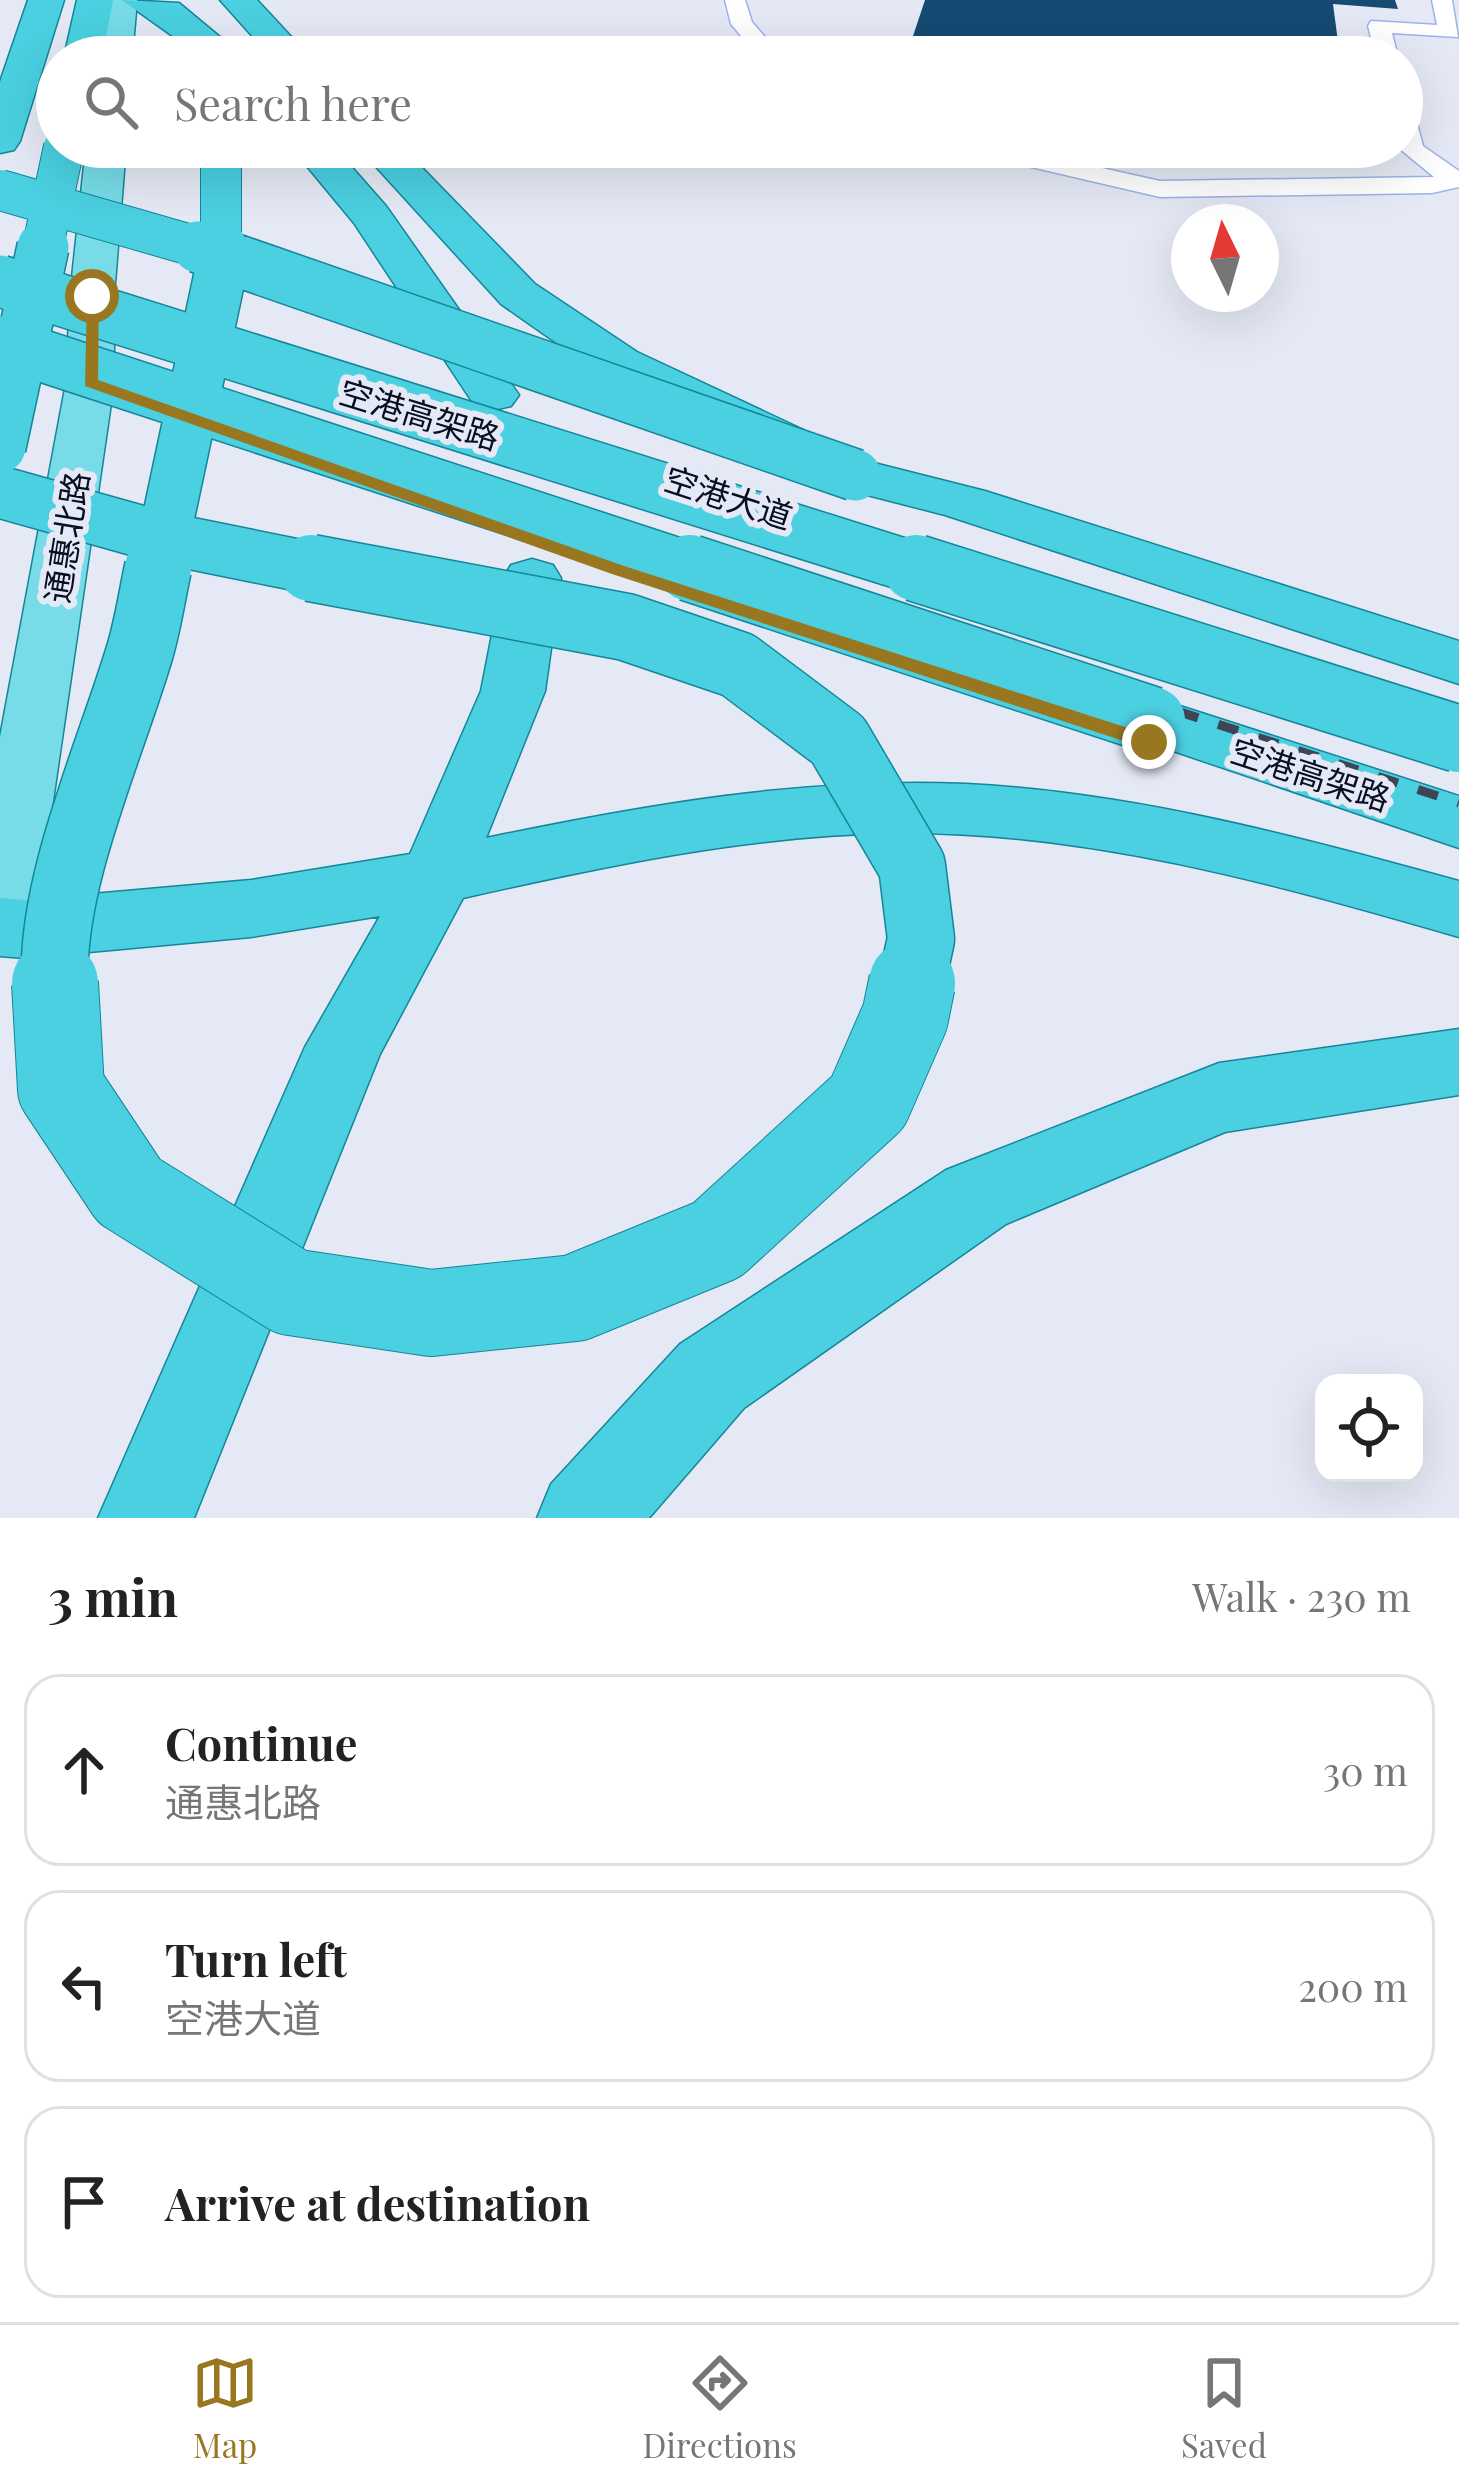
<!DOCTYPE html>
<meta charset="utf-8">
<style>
:root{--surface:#fff;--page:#f2f2f2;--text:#222;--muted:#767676;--line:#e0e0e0;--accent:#987720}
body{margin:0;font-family:"Playfair Display","Noto Sans SC",serif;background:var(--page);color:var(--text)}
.controls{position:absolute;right:36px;bottom:36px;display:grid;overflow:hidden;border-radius:24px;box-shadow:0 12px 48px #0002}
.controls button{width:108px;height:108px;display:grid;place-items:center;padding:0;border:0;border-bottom:3px solid var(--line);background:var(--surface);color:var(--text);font:60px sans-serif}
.compass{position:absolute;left:1171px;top:204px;width:108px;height:108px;border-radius:50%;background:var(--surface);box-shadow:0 12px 48px #0002;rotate:355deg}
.stop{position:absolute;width:36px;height:36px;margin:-27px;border:9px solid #987720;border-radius:50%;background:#fff}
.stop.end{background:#987720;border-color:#fff;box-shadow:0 3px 12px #0008}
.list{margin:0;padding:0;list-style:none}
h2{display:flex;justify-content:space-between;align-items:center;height:156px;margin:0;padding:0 48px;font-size:51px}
h2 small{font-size:39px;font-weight:400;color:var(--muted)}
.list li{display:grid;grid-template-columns:78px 1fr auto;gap:36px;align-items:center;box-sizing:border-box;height:192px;margin:0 24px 24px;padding:0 24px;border:3px solid var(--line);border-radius:36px}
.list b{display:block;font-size:45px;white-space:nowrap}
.list p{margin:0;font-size:39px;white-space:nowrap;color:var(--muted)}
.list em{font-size:39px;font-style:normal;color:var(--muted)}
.icon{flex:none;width:66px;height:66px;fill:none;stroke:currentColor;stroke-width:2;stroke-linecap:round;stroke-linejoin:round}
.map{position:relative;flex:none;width:1459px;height:1518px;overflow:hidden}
.search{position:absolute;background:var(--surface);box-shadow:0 12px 48px #0002;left:36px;right:36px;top:36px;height:132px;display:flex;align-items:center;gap:30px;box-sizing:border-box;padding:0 42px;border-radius:66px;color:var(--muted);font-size:45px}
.sheet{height:804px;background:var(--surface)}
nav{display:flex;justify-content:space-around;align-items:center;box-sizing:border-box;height:168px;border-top:3px solid var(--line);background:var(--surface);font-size:33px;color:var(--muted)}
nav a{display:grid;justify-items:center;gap:6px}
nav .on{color:var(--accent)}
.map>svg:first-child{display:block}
.building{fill:#154a73}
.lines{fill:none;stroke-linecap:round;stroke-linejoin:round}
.minor-casing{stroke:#9cb3ea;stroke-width:3}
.primary-casing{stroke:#158599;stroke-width:3}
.trunk-casing{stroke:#158599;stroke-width:3}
.minor{fill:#fff;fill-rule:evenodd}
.primary{fill:#77dce8;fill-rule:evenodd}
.trunk{fill:#4ad0e0;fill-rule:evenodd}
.rail-far1{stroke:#3f4557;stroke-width:8;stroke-dasharray:16 16;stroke-linecap:butt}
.rail{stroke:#3f4557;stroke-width:9;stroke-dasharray:21 21;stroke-linecap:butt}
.trunk-bridge-far3-casing{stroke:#158599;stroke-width:42;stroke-linecap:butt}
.trunk-bridge-far2-casing{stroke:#158599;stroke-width:54;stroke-linecap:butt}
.trunk-bridge-far1-casing{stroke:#158599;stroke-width:69;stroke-linecap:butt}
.trunk-bridge-casing{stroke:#158599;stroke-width:88;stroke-linecap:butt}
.trunk-bridge-far3{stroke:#4ad0e0;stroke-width:40}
.trunk-bridge-far2{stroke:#4ad0e0;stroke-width:51}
.trunk-bridge-far1{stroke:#4ad0e0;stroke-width:66}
.trunk-bridge{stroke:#4ad0e0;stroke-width:86}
.route{fill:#987720}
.labels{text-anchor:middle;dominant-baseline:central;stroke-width:12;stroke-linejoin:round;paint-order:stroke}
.street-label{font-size:33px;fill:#080f23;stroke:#e4e9f5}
</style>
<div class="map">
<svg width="1459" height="1518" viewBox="0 0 1459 1518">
<rect width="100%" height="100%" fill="#e4e9f5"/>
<!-- building -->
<path class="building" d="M925 0H1395L1398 9 1333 4 1340 57H906Z"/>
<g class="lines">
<!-- minor casing -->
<g class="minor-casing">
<path id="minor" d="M725 0H745L752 22 782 57H759L731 24Z
M1432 0H1452L1458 37 1392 33 1398 57H1376L1368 26 1371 21 1437 25Z
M1402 105 1414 112 1423 146 1459 171V187L1432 193 1160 197 967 152 964 147H1008L1160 181 1434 177 1400 149Z"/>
</g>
<!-- primary casing -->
<g class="primary-casing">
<path id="primary" d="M103 0H137L132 57H96Z
M86 147H126L114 296V383L35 924 25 943 0 952V737L66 383 70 296Z"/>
</g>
<!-- trunk casing -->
<g class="trunk-casing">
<path id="trunk" d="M28 0H64L20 141 14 150 0 153V82Z
M77 0H113L102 57H64Z
M122 0 179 3 244 57H202Z
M220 0H257L310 57H271Z
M291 147H334L386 206 519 395 511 406 493 410 475 406 354 223Z
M358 147H402L535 284 637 352 874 463 985 491 1459 641V684L945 515 836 487 601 374 501 304Z
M532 559 553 565 561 578 545 691 486 838C645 805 804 777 966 784 1134 792 1298 837 1459 881V937C1275 884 1088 831 896 833 749 835 605 866 463 898L380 1054 194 1518H98L305 1047 380 916 251 937 24 958 0 956V898L24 900 251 880 410 854 481 691 503 578 511 565Z
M1152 697 1459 796V848L1129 736 1120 720 1129 704Z
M1459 1029V1095L1225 1132 1006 1224 744 1408 649 1518H537L551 1484 680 1344 946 1170 1219 1063Z"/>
</g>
<!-- minor -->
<use href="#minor" class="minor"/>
<!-- primary -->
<use href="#primary" class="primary"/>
<!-- trunk -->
<use href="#trunk" class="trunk"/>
<!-- rail-far1 -->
<path class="rail-far1" d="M0 293 877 571
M0 328 748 571"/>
<!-- rail -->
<path class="rail" d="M739 568 1459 803
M868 568 1459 756"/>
<!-- trunk-bridge-far3 casing -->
<g class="trunk-bridge-far3-casing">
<path id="trunk-bridge-far3" d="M221 164V250
M0 190 208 250
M42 250 64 147"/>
</g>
<!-- trunk-bridge-far2 casing -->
<g class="trunk-bridge-far2-casing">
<path id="trunk-bridge-far2" d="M198 247 855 475
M0 281 925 571
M0 342 699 571
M0 447 43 247
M0 492 164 538
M164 538 327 571
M164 538 221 270V247
M157 571 164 538"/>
</g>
<!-- trunk-bridge-far1 casing -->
<g class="trunk-bridge-far1-casing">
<path id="trunk-bridge-far1" d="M311 568 626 627 738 665 838 740 912 866 921 939 911 986
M690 568 1152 720
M916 568 1459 739
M55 986C49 884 111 749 140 651 148 624 152 596 158 568"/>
</g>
<!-- trunk-bridge casing -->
<g class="trunk-bridge-casing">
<path id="trunk-bridge" d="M55 983 61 1089 129 1191 291 1292 431 1313 575 1298 717 1240 868 1102 905 1017 912 983"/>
</g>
<!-- trunk-bridge-far3 -->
<use href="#trunk-bridge-far3" class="trunk-bridge-far3"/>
<!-- trunk-bridge-far2 -->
<use href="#trunk-bridge-far2" class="trunk-bridge-far2"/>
<!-- trunk-bridge-far1 -->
<use href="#trunk-bridge-far1" class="trunk-bridge-far1"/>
<!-- trunk-bridge -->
<use href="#trunk-bridge" class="trunk-bridge"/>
</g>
<!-- route -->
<path class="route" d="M87 293 99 296 98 380 624 566 1156 737 1159 742 1149 749 1142 747 612 574 85 386Z"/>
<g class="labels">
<!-- street labels -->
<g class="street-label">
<text transform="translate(420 413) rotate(17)">空港高架路</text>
<text transform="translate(729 496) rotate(18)">空港大道</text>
<text transform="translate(65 537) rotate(-81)">通惠北路</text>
<text transform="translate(1311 773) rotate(18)">空港高架路</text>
</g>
</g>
</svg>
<div class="controls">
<button><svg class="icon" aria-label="locate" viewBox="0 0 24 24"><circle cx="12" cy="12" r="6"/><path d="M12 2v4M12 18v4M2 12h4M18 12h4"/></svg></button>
</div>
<svg class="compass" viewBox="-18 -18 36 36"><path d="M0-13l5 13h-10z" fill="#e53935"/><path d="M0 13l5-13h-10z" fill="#767676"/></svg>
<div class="stop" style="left:92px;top:296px"></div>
<div class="stop end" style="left:1149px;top:742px"></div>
<div class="search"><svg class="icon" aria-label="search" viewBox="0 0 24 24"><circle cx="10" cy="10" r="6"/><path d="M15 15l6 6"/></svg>Search here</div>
</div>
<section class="sheet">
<h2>3 min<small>Walk · 230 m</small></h2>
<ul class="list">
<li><svg class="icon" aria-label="ahead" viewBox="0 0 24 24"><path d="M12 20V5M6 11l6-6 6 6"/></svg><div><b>Continue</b><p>通惠北路</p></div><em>30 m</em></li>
<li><svg class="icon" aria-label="left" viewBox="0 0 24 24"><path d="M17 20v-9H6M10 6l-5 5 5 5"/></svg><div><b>Turn left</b><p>空港大道</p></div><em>200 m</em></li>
<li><svg class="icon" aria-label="arrive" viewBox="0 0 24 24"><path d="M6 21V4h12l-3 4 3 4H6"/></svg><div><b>Arrive at destination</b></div></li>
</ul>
</section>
<nav>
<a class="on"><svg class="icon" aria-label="map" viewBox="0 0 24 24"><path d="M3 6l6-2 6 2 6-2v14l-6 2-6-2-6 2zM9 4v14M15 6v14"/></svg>Map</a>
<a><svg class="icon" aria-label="directions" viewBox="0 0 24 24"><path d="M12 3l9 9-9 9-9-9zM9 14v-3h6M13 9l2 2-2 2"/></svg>Directions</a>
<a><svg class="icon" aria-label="saved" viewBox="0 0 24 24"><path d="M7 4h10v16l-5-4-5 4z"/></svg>Saved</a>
</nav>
